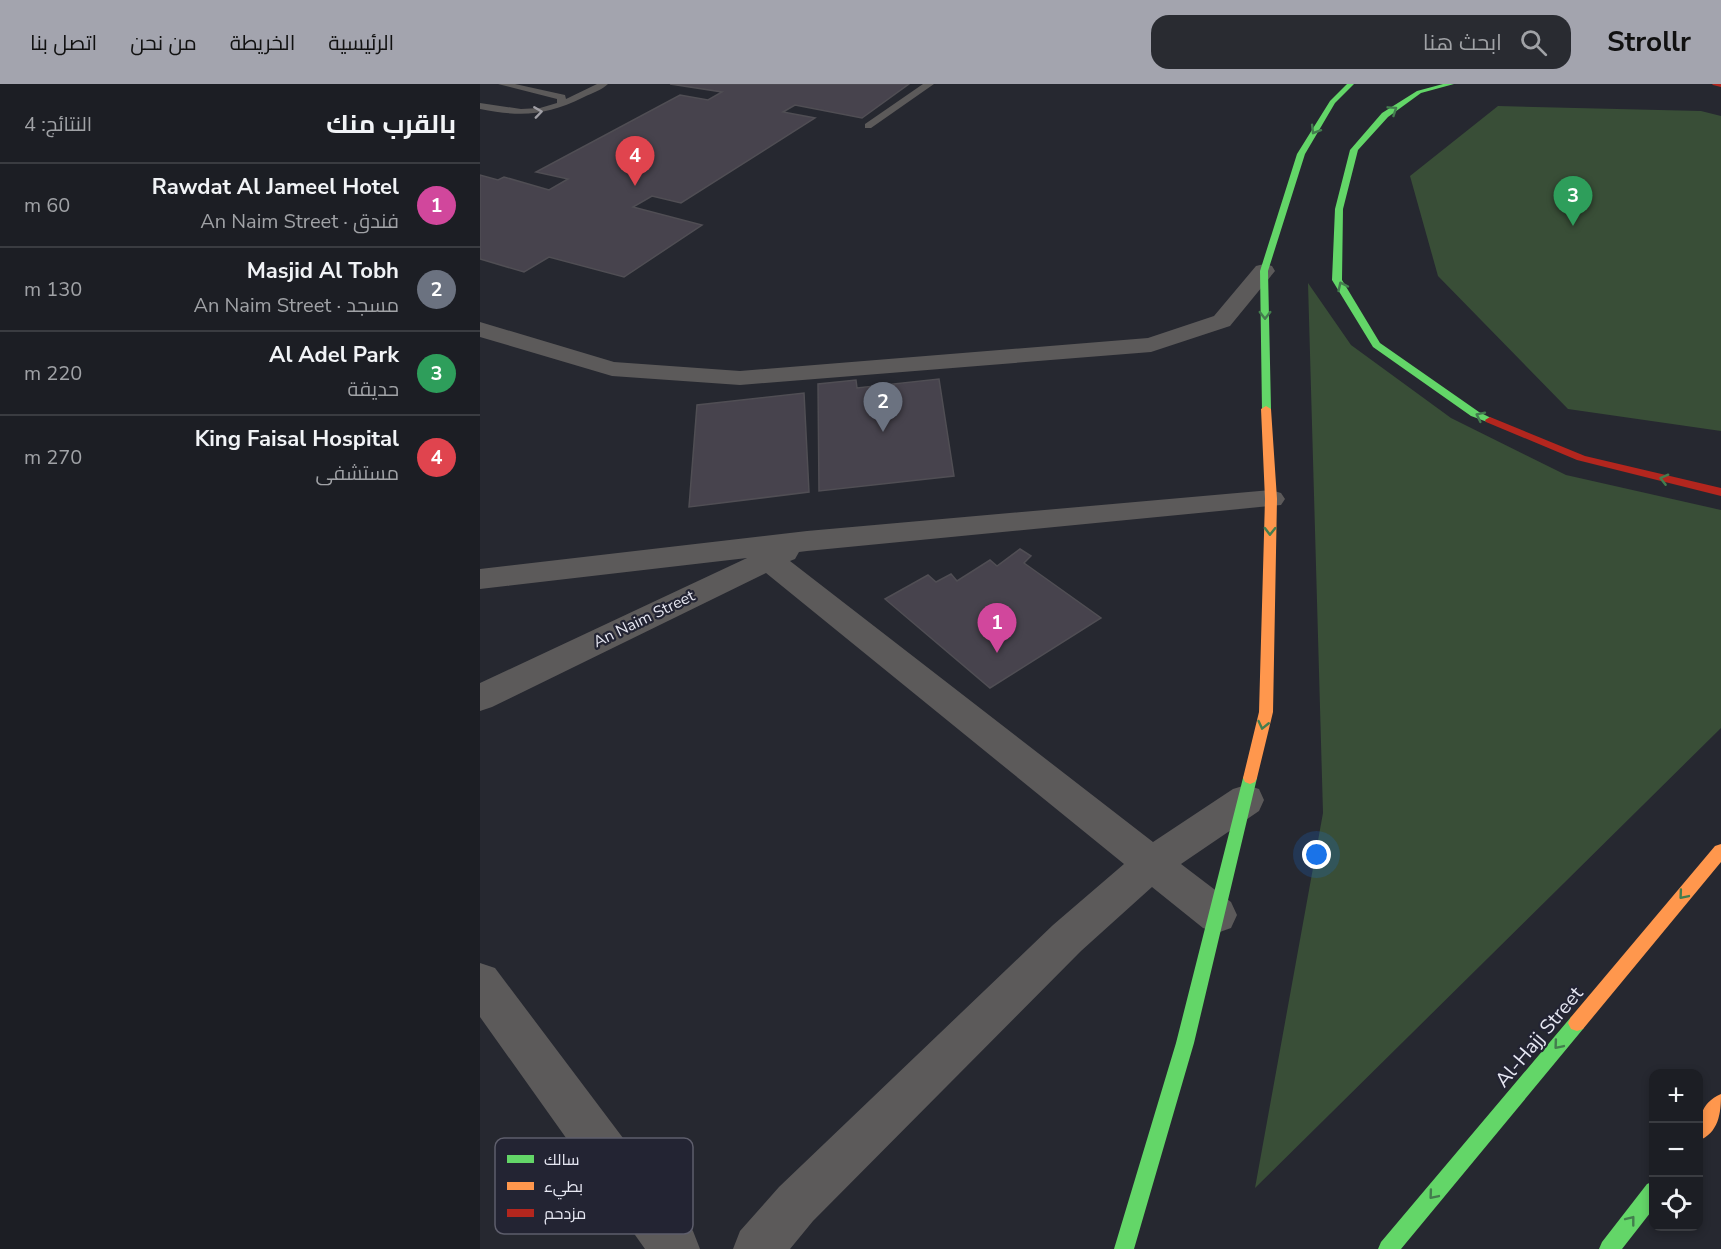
<!DOCTYPE html>
<html lang="ar">
<meta charset="utf-8">
<style>
:root{--surface:#1c1e24;--page:#292b31;--text:#f1f3f6;--muted:#a0a2a6;--line:#3a3c41;--accent:#a3a4ae}
body{margin:0;font-family:"Nunito Sans",Cairo,sans-serif;background:var(--page);color:var(--text);direction:rtl}
.controls{position:absolute;right:18px;bottom:18px;display:grid;overflow:hidden;border-radius:12px;box-shadow:0 3px 9px #0003}
.controls button{width:54px;height:54px;display:grid;place-items:center;padding:0;border:0;border-bottom:2px solid var(--line);background:var(--surface);color:var(--text);font:30px sans-serif}
.you{position:absolute;left:837px;top:771px;width:21px;height:21px;margin:-15px;border:4px solid #fff;border-radius:50%;background:#1a73e8;box-shadow:0 0 0 9px #1a73e833}
.badge{display:grid;place-items:center;width:39px;height:39px;border-radius:50%;background:var(--accent);color:#fff;font-size:20px;font-weight:700}
.pin{position:absolute;translate:-50% -50px;filter:drop-shadow(0 2px 3px #0008)}
.pin::after{content:'';position:absolute;top:32px;width:21px;height:18px;background:inherit;clip-path:polygon(0 0,100% 0,50% 100%)}
.list{margin:0;padding:0;list-style:none}
h2{display:flex;justify-content:space-between;align-items:center;height:78px;margin:0;padding:0 24px;font-size:26px}
h2 small{font-size:20px;font-weight:400;color:var(--muted)}
.list li{display:grid;grid-template-columns:39px 1fr auto;gap:18px;align-items:center;box-sizing:border-box;height:84px;padding:0 24px;border-top:2px solid var(--line)}
.list b{display:block;font-size:22px;white-space:nowrap}
.list p{margin:0;font-size:20px;white-space:nowrap;color:var(--muted)}
.list em{font-size:20px;font-style:normal;color:var(--muted)}
.icon{flex:none;width:33px;height:33px;fill:none;stroke:currentColor;stroke-width:2;stroke-linecap:round;stroke-linejoin:round}
.map{position:relative;flex:none;width:1241px;height:1165px;overflow:hidden;direction:ltr}
header{display:flex;align-items:center;gap:36px;box-sizing:border-box;height:84px;padding:0 30px;background:var(--accent);color:#111}
header strong{font-size:28px}
nav{display:flex;gap:33px;margin-inline-start:auto;font-size:21px}
.search{width:420px;height:54px;background:var(--page);display:flex;align-items:center;gap:15px;box-sizing:border-box;padding:0 21px;border-radius:18px;color:var(--muted);font-size:22px}
main{display:flex}
aside{flex:1;background:var(--surface)}
.map>svg:first-child{display:block}
.green{fill:#394e37}
.building{fill:#47434d;stroke:#504e54;stroke-width:1.5}
.lines{fill:none;stroke-linecap:round;stroke-linejoin:round}
.lane{fill:#5c5a5a;fill-rule:evenodd}
.street{fill:#5c5a5a;fill-rule:evenodd}
.fast{fill:#63d668;fill-rule:evenodd}
.slow{fill:#ff974d;fill-rule:evenodd}
.jam{fill:#b3261e;fill-rule:evenodd}
.oneway{stroke:#437d4e}
.oneway2{stroke:#a1a0a6}
.labels{text-anchor:middle;dominant-baseline:central;stroke-width:4.5;stroke-linejoin:round;paint-order:stroke}
.street-label{font-size:16px;fill:#e6e7f2;stroke:#232433}
.near-street-label{font-size:20px;fill:#e6e7f2;stroke:#232433}
.key{fill:#232433;stroke:#5e5e6c;stroke-width:1.5}
.key-label{font-size:16px;fill:#e6e7f2}
</style>
<header>
<strong>Strollr</strong>
<div class="search"><svg class="icon" aria-label="search" viewBox="0 0 24 24"><circle cx="10" cy="10" r="6"/><path d="M15 15l6 6"/></svg>ابحث هنا</div>
<nav><a>الرئيسية</a><a>الخريطة</a><a>من نحن</a><a>اتصل بنا</a></nav>
</header>
<main>
<div class="map">
<svg width="1241" height="1165" viewBox="0 0 1241 1165">
<rect width="100%" height="100%" fill="#262830"/>
<!-- green -->
<path class="green" d="M1018 22 1221 27 1241 32V347L1088 325 958 192 930 92Z
M828 199 871 261 971 334 1086 391 1241 426V644L775 1104 843 729Z"/>
<!-- building -->
<path class="building" d="M190 0H429L382 34 315 21 303 28 335 34 201 119 172 112 153 123 222 141 144 193 69 173 44 188 0 175V91L18 96 24 93 69 106 88 95 56 88 200 11 228 16 242 8Z
M459 295 474 392 339 407 338 300 376 296 377 304Z
M324 309 329 408 209 423 217 321Z
M540 465 551 472 544 479 621 534 510 604 405 515 448 491 456 498 471 490 477 497 510 476 517 482Z"/>
<g class="lines">
<!-- lane -->
<path class="lane" d="M18 0H35L85 11 86 15 117 0H128C122 6 112 9 104 13 65 32 42 33 0 25V19L41 25 60 24 77 19V15Z
M443 0H454L391 44H385V40Z"/>
<!-- street -->
<path class="street" d="M784 180 792 182 795 187 750 242 671 268 260 301 132 292 0 253V238L134 278 260 287 668 254 734 232 776 182Z
M791 406 801 409 805 415 801 421 327 467 319 468 315 475 310 477 673 758 753 705 766 701 779 705 784 716 779 727 701 780 751 818 757 831 751 844 737 849 723 844 672 803 601 867 333 1137 310 1165H253L260 1147 299 1103 573 841 644 780 286 489 12 623 0 627V599L267 474 0 505V485L327 447Z
M0 879 15 884 213 1147 220 1165H165L0 933Z"/>
<!-- fast -->
<path class="fast" d="M867 0H874L855 19 825 70 788 187 791 325 790 327H782L780 187 817 70 850 17Z
M963 0H974L941 9 908 33 878 66 863 125 862 196 900 259 999 328 1015 336 1010 339 991 332 893 263 852 196 855 125 870 66 902 29 937 7Z
M770 688 775 690 777 694 714 959 654 1165H634L696 959 763 694 765 690Z
M1097 931 1103 933 1106 939 1103 945 921 1165H898L901 1158 1091 933Z
M1174 1097V1124L1142 1165H1119L1122 1158 1167 1100Z"/>
<!-- slow -->
<path class="slow" d="M786 322 791 325 797 415 793 628 777 694 775 698 770 700 765 698 763 694 779 628 785 415 781 325Z
M1241 760V778L1103 945 1097 947 1091 945 1088 939 1091 933 1235 762Z
M1241 1010C1241 1029 1239 1049 1218 1057 1218 1037 1220 1019 1241 1010Z"/>
<!-- jam -->
<path class="jam" d="M1232 0H1241V3L1233 1Z
M1010 333 1105 372 1241 404V412L1097 376 1006 338 1005 336Z"/>
</g>
<!-- one-way arrows -->
<defs><path id="oneway-chevron" d="M-2-3.5L2.5 0L-2 3.5" fill="none" stroke-width="1.6" stroke-linecap="round" stroke-linejoin="round" transform="scale(1.5)"/></defs>
<g class="oneway">
<use href="#oneway-chevron" transform="translate(913 26) rotate(-34)"/>
<use href="#oneway-chevron" transform="translate(835 46) rotate(121)"/>
<use href="#oneway-chevron" transform="translate(862 202) rotate(-115)"/>
<use href="#oneway-chevron" transform="translate(785 231) rotate(90)"/>
<use href="#oneway-chevron" transform="translate(1000 332) rotate(-154)"/>
<use href="#oneway-chevron" transform="translate(1184 395) rotate(-166)"/>
<use href="#oneway-chevron" transform="translate(790 447) rotate(91)"/>
<use href="#oneway-chevron" transform="translate(783 641) rotate(103)"/>
<use href="#oneway-chevron" transform="translate(1203 811) rotate(130)"/>
<use href="#oneway-chevron" transform="translate(1078 961) rotate(130)"/>
<use href="#oneway-chevron" transform="translate(953 1111) rotate(130)"/>
<use href="#oneway-chevron" transform="translate(1151 1136) rotate(-52)"/>
</g>
<use class="oneway2" href="#oneway-chevron" transform="translate(58 28) rotate(-8)"/>
<g class="labels">
<!-- street labels -->
<g class="street-label">
<text transform="translate(164 535) rotate(-26)">An Naim Street</text>
</g>
<!-- near-street labels -->
<g class="near-street-label">
<text transform="translate(1059 953) rotate(-50)">Al-Hajj Street</text>
</g>
</g>
<!-- legend -->
<rect x="15" y="1054" width="198" height="96" rx="9" class="key"/>
<rect x="27" y="1071" width="27" height="8" fill="#63d668"/>
<rect x="27" y="1098" width="27" height="8" fill="#ff974d"/>
<rect x="27" y="1125" width="27" height="8" fill="#b3261e"/>
<g class="key-label">
<text x="64" y="1081">سالك</text>
<text x="64" y="1108">بطيء</text>
<text x="64" y="1135">مزدحم</text>
</g>
</svg>
<div class="controls">
<button>+</button>
<button>−</button>
<button><svg class="icon" aria-label="locate" viewBox="0 0 24 24"><circle cx="12" cy="12" r="6"/><path d="M12 2v4M12 18v4M2 12h4M18 12h4"/></svg></button>
</div>
<div class="you"></div>
<div class="pin badge" style="left:517px;top:569px;background:#d1479c">1</div>
<div class="pin badge" style="left:403px;top:348px;background:#6b7280">2</div>
<div class="pin badge" style="left:1093px;top:142px;background:#2e9e5b">3</div>
<div class="pin badge" style="left:155px;top:102px;background:#e0444e">4</div>
</div>
<aside>
<h2>بالقرب منك<small>النتائج: 4</small></h2>
<ul class="list">
<li><span class="badge" style="background:#d1479c">1</span><div><b>Rawdat Al Jameel Hotel</b><p>فندق · An Naim Street</p></div><em>60 m</em></li>
<li><span class="badge" style="background:#6b7280">2</span><div><b>Masjid Al Tobh</b><p>مسجد · An Naim Street</p></div><em>130 m</em></li>
<li><span class="badge" style="background:#2e9e5b">3</span><div><b>Al Adel Park</b><p>حديقة</p></div><em>220 m</em></li>
<li><span class="badge" style="background:#e0444e">4</span><div><b>King Faisal Hospital</b><p>مستشفى</p></div><em>270 m</em></li>
</ul>
</aside>
</main>
